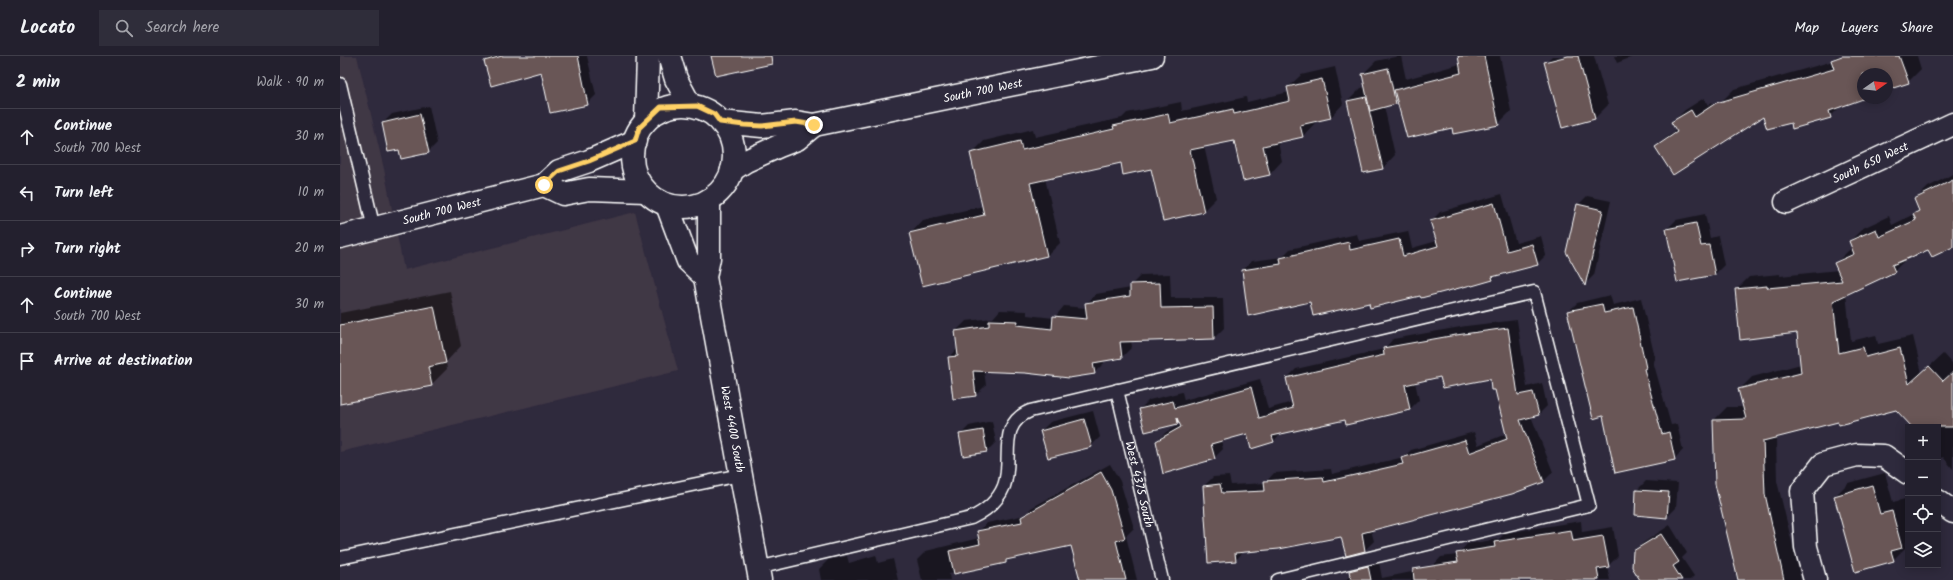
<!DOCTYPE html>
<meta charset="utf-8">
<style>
:root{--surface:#23202e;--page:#2f2d3a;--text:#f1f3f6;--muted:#a3a3aa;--line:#403e4a}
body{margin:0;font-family:Kalam,sans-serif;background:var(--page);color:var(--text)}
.controls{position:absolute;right:12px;bottom:12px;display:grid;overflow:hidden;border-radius:0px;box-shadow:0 2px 10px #0003}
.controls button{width:36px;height:36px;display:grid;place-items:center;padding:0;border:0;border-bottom:1px solid var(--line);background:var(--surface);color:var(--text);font:20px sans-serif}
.compass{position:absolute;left:1517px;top:12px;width:36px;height:36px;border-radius:50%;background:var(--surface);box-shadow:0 2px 10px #0003;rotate:76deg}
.stop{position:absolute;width:12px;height:12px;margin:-9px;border:3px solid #ffd166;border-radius:50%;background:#fff}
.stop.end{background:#ffd166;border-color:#fff;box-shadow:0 1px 4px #0008}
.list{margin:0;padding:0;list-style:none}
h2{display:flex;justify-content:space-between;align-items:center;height:52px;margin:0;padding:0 16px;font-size:17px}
h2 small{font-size:13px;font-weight:400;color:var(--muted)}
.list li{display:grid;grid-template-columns:26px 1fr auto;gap:12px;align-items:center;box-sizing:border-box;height:56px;padding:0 16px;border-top:1px solid var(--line)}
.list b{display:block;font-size:15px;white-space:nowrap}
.list p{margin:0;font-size:13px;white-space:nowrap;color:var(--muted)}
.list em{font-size:13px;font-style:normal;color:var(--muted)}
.icon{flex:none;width:22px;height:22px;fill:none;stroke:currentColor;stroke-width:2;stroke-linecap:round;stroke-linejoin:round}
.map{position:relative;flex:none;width:1613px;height:524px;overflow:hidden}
header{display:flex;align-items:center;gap:24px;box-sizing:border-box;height:56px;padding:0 20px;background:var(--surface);border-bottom:1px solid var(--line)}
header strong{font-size:19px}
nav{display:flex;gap:22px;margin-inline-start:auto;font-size:14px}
.search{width:280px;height:36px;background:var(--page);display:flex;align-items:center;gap:10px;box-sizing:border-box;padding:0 14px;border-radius:0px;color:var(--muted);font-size:15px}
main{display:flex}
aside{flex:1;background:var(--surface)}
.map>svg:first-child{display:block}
.built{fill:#403745}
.shadow{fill:#0007;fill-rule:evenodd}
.building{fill:#695657;stroke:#fff}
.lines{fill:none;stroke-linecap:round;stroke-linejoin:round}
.service-casing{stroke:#fff;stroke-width:15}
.minor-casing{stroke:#fff;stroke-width:25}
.tertiary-casing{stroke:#fff;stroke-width:25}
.service{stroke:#2f2a3d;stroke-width:12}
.minor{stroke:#2f2a3d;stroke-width:22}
.tertiary{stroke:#2f2a3d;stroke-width:22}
.route{stroke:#ffd166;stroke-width:5}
.labels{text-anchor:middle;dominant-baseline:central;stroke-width:4;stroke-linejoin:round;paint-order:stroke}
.street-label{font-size:12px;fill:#fff;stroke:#2f2a3d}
</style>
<header>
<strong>Locato</strong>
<div class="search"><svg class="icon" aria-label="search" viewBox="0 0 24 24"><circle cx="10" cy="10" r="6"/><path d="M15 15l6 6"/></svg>Search here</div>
<nav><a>Map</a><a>Layers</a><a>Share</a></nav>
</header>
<main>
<aside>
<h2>2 min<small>Walk · 90 m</small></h2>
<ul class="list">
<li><svg class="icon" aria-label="ahead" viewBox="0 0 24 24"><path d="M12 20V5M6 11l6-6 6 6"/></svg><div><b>Continue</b><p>South 700 West</p></div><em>30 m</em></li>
<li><svg class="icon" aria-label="left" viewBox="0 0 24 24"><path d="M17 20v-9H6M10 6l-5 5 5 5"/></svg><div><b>Turn left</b></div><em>10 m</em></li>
<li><svg class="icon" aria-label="right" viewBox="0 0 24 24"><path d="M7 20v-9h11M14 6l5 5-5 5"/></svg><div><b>Turn right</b></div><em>20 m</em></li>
<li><svg class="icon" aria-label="ahead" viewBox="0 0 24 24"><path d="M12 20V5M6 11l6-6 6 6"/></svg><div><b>Continue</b><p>South 700 West</p></div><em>30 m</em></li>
<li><svg class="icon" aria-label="arrive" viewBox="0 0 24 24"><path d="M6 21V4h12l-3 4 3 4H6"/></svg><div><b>Arrive at destination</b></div></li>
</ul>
</aside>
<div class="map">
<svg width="1613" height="524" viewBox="0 0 1613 524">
<rect width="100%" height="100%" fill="#2f2a3d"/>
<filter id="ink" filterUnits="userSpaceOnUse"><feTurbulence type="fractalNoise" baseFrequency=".025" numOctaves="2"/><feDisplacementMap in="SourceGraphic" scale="8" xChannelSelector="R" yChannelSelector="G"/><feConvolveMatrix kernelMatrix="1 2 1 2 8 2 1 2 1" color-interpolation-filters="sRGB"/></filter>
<g filter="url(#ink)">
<!-- built -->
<path class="built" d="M0 0H17L44 113 64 214 295 156 338 315 0 396Z"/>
<!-- shadow -->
<path class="shadow" d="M151 0H247L256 39 247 48 201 15 145 5Z
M1059 0H1061L1066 23 1120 8 1121 0H1160L1171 55 1158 68 1113 71 1058 45 1044 50 1055 99 1043 112 1008 45 1021 32 1026 31 1023 18 1036 5Z
M1212 0H1254L1268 49 1255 62 1205 7Z
M1274 0H1295L1277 7Z
M1496 0H1577L1581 13 1568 26 1547 33V18H1523V42L1501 50 1490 61 1452 65 1424 59 1316 91 1337 73 1332 67 1345 54 1364 42 1368 49 1372 46 1377 59 1381 46 1394 33 1493 5Z
M995 11 1003 48 991 61 975 65V67L963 80 938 86 942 105 930 118 894 84 864 90 876 142 863 155 812 111 782 105 705 122 720 187 707 200 571 177 583 164 643 150 631 98 644 85 693 73 695 81 782 62 787 57 841 46 842 55 906 41 907 46 949 36 948 31 961 19Z
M89 50 97 87 88 96 60 92 43 67 52 58Z
M1613 118V190L1588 192 1567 202 1554 215 1506 237 1511 285 1536 279 1538 288 1573 280 1582 317 1603 298 1613 309V413L1603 401 1601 402 1598 398V371H1573L1557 353 1499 364 1436 381 1437 425 1461 524H1399L1374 364 1387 351H1404L1399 334 1412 321 1461 308 1458 276 1396 234 1409 221 1440 218V220L1498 214 1495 208 1508 195 1513 192 1510 185 1523 172 1549 160 1552 169 1574 158 1579 153 1575 144 1588 131Z
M1162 138 1176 187 1201 180 1206 199 1197 208 1157 218 1153 223 1081 239 1030 246 971 245 903 214 912 205 942 201 950 193 1017 178 1019 185 1068 175 1072 192 1097 185 1091 165 1100 156Z
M1247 140 1271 145 1254 219 1245 228 1238 149Z
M1365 158 1370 182 1378 180 1384 209 1375 218 1338 225 1327 173 1336 164Z
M830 218 831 242H883L884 272 874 282 791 284 792 291 782 301 764 304V307L754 317 644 315 646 329 636 339 609 302 618 292 616 275 626 265 653 262 660 254 687 255V259L714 262 724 250 746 252V248L756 238 791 232V229L801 219ZM780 281 782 295H780Z
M110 235 121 290 106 306 107 313 91 329 0 347V257Z
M1270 239 1273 249 1301 242 1315 302 1313 305 1331 369 1337 368 1343 394 1334 403 1264 359 1228 256 1237 247Z
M1177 264 1187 331 1202 327 1207 350 1198 359 1191 360 1213 416 1204 425 1172 437 1031 474 1034 485 1025 494 1002 480 904 495 896 504 864 430 873 421 889 420 891 429 925 427 934 417 991 413 992 418 1064 401 1071 394 1134 376 1138 389 1166 378 1156 332 1151 322 1101 320 1075 326 1079 344 1070 353 1006 362 941 377 934 385 907 377 881 384 883 393 874 402 817 385 826 376 841 368 839 365 805 374 800 353 809 344 842 336 844 344 920 323 928 353 952 346 947 322 956 313 1044 293 1053 283 1126 270Z
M753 355 760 381 751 390 701 375 710 366Z
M652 365 656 386 647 395 620 379 629 370Z
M770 408 780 425 794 472 786 480 797 524H741L732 489 670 502 666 506 609 518 610 524H582L577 504 586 495 639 482 638 476 647 467 685 459 691 452Z
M1545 417 1553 446 1565 443 1568 454V485L1565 488 1566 491 1553 504 1495 440 1508 427Z
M1306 425 1338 427 1336 452 1327 461 1296 458 1297 434Z
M1241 465 1242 476 1273 471 1278 500 1267 511 1270 524H1006L1011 518 1010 515 1020 505 1038 501 1042 522 1091 512 1101 501 1117 499 1127 488 1159 483 1165 477Z
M1330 469 1347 497 1342 502 1354 520 1350 524H1301L1294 496 1303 487Z
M536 499 538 507 553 503 558 524H481L479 513 488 504 507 500 509 507Z"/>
<!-- building -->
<path class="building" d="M162 0H238L248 49 210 57 201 16 151 30 144 5Z
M371 0H431L432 8 376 20Z
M1118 0H1144L1159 69 1113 78 1112 72 1067 82 1054 34 1121 17Z
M1228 0H1238L1255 63 1222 72 1204 6Z
M1502 0H1559L1569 27 1547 34V18H1523V42H1526L1489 55 1491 62 1452 73 1451 67 1427 73 1423 61 1333 119 1315 91 1337 76 1331 66 1351 54 1355 61 1376 47 1494 13 1491 4Z
M1048 12 1056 48 1030 55 1022 18Z
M982 23 991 62 960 69 963 81 923 90 930 119 903 125 894 85 850 94 864 156 823 165 811 113 783 119 781 107 690 127 707 200 582 230 569 177 644 159 630 97 680 85 682 94 774 73 773 70 828 58 830 67 893 53 894 58 950 45 947 31Z
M1026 41 1043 113 1023 117 1007 45Z
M80 58 89 97 61 103 59 94 48 96 42 67Z
M1613 124V191L1592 201 1588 194 1552 209 1555 216 1493 245 1499 297 1523 291 1526 301 1560 292 1569 328 1589 310 1603 325 1613 316V371H1572L1556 354 1499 369 1498 366 1423 385 1425 438 1444 524H1398L1375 428 1373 364 1406 363 1398 333 1461 317 1457 277 1400 284 1395 233 1427 230V232L1502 225 1494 207 1514 198 1509 185 1536 173 1539 181 1576 164 1573 158 1579 155 1574 143Z
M1154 147 1167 195 1192 188 1198 209 1152 221 1153 224 1132 230 1131 229 1081 242 1080 240 1030 252 1029 247 973 260 970 246 908 260 902 214 941 208 940 202 1009 186 1010 194 1059 183 1063 200 1098 190 1090 165Z
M1237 148 1263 154 1245 230 1226 196Z
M1356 167 1361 190 1369 189 1375 219 1337 226 1326 173Z
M820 227 821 252 873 251 874 283 780 286 782 302 753 307 755 318 729 322 685 317 633 315 636 340 613 343 608 301 618 300 615 275 649 270V264L678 265 677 269 712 273 713 260 747 263 745 247 790 240V228Z
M1262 248 1264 257 1293 251 1306 312 1304 313 1322 378 1329 376 1335 404 1275 417 1263 360 1253 363 1227 255Z
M94 250 106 307 88 311 92 330 0 348V269Z
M1168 272 1178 339 1193 336 1199 359 1180 364 1204 426 1172 438 1022 477 1025 495 1006 500 1001 481 939 493 895 497 896 505 868 507 863 430 880 428 882 437 925 435 924 425 983 421 984 426 1063 408 1061 402 1125 384 1129 397 1167 383 1155 334H1151L1150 323 1103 332 1100 321 1065 329 1070 354 1006 369 1005 364 932 380 934 386 911 393 907 378 871 388 875 403 823 418 816 385 841 371 837 362 838 368 805 376 799 353 833 345 835 352 911 331 919 362 953 352 946 322 1044 299 1043 292 1116 279Z
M744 363 752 391 708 402 700 375Z
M643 374 647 396 623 400 619 378Z
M761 416 771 434 785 482 776 485 786 524H740L731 490 666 504V507L614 518 609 495 640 488 637 475 682 466 681 461Z
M1532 429 1540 458 1552 455 1562 492 1551 495 1554 505 1515 516 1494 440Z
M1296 434 1329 436 1327 462 1295 459Z
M1231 474 1233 485 1263 480 1269 511 1257 513 1259 524H1074L1073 513 1118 506 1116 497 1155 491 1154 486Z
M1321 478 1339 506 1333 510 1342 524H1300L1292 511 1293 495Z
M1028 510 1031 524H1011L1009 515Z"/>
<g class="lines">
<!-- service casing -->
<g class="service-casing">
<g id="service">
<path d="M0 28 34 173"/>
<path id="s1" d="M777 334 822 524"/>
<path d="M0 502 400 419"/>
<path d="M418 512 631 462C646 455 658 445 664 430 674 403 656 369 690 355L1194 236 1249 449 938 524"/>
</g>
</g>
<!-- minor casing -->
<g class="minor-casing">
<g id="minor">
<path id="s2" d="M369 144V202L365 221 420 524"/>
<path id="s3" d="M1446 146 1613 68"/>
<path d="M327 149 348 205 365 221"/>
<path d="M1598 445 1613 456"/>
<path d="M1475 524 1466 491 1462 435 1483 408 1517 399 1544 400 1568 417"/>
</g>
</g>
<!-- tertiary casing -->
<g class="tertiary-casing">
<g id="tertiary">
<path d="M329 0 336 23 350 49"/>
<circle cx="343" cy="100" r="51"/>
<path d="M306 65 308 0"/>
<path id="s4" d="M381 66 422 70 456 66 474 69 812 0"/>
<path d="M392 114 406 105 439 90 457 83 474 69"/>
<path d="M204 129 223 138 249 133 306 135"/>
<path id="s5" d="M0 181 204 129 219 115 249 105 295 85"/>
</g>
</g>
<!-- service -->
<use href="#service" class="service"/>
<!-- minor -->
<use href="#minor" class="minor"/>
<!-- tertiary -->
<use href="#tertiary" class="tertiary"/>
</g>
</g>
<g class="lines" filter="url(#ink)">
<!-- route -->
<path class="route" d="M204 129 219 115 249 105 295 85 299 72 321 51 357 50 374 58 380 66 404 69 422 70 456 66 474 69"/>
</g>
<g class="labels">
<!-- street labels -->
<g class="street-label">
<text stroke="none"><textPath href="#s4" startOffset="266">South 700 West</textPath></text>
<text stroke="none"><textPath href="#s3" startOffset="93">South 650 West</textPath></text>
<text stroke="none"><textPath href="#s5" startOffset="105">South 700 West</textPath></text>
<text stroke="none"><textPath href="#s2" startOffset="232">West 4400 South</textPath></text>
<text stroke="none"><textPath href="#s1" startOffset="97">West 4375 South</textPath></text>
</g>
</g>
</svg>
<div class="controls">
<button>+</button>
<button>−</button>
<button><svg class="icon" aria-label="locate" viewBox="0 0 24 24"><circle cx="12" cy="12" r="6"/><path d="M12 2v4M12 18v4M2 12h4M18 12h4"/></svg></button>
<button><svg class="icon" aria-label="layers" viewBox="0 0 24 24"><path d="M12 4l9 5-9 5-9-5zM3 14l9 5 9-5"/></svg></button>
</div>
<svg class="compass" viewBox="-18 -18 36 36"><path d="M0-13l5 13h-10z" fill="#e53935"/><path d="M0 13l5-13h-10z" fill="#a3a3aa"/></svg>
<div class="stop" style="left:204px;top:129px"></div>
<div class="stop end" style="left:474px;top:69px"></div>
</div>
</main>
